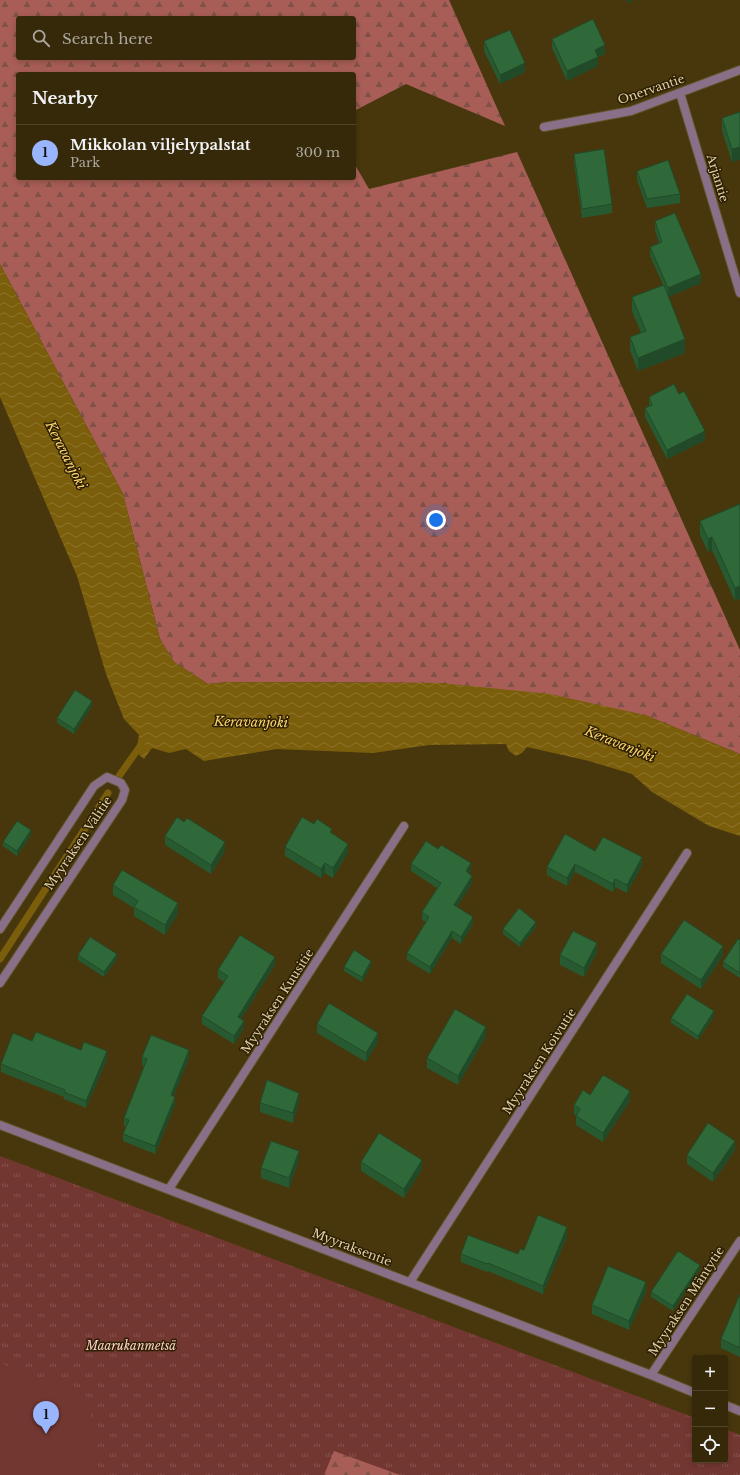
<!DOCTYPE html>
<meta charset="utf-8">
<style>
:root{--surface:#36290a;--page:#3d3113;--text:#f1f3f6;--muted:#aaa69c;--line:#50452b;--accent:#99b5fd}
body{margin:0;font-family:"Libre Baskerville",serif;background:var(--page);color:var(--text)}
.controls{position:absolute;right:12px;bottom:12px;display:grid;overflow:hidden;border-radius:4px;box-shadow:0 2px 6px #0003}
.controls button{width:36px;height:36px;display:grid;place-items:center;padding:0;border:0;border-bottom:1px solid var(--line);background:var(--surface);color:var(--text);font:20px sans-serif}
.you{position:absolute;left:436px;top:520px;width:14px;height:14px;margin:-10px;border:3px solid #fff;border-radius:50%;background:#1a73e8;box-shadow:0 0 0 6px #1a73e833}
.badge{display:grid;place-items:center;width:26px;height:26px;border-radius:50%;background:var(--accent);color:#111;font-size:13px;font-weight:700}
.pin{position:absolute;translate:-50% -33px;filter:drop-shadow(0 1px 2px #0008)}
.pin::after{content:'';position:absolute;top:21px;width:14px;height:12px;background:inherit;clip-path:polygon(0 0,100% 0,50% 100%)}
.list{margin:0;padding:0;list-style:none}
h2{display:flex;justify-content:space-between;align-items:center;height:52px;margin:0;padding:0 16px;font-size:17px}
h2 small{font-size:13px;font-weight:400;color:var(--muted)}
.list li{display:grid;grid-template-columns:26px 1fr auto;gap:12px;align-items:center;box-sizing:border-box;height:56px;padding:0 16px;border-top:1px solid var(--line)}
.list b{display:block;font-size:15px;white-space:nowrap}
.list p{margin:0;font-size:13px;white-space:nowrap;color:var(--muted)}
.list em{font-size:13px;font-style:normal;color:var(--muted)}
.icon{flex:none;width:22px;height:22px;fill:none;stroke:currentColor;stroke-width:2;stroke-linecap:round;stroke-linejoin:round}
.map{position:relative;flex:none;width:740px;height:1475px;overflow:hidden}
.search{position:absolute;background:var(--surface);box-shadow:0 2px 6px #0003;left:16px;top:16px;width:340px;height:44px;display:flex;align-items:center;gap:10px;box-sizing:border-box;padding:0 14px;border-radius:4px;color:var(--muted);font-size:15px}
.panel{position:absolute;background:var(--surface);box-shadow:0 2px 6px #0003;left:16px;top:72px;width:340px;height:108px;border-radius:4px}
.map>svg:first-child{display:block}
.grass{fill:url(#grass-tufts)}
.forest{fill:url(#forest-firs);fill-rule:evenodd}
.garden{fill:#733731}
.water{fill:url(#water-waves)}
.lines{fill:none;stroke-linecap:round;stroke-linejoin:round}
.stream{stroke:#7a5e0b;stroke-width:7}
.street-casing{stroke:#635329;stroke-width:10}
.street{stroke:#897088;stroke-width:8}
.wall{fill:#285a31}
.shaded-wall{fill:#214a28}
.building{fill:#2f6939;stroke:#214a28}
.labels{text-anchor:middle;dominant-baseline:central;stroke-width:3;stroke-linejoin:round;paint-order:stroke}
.street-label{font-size:12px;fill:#e0d0ab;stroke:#2c1f00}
.park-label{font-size:12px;font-style:italic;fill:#fdd0ca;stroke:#2c1f00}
.water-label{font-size:13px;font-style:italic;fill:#fdd46f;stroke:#2c1f00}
</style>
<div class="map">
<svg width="740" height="1475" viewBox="0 0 740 1475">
<defs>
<pattern id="grass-tufts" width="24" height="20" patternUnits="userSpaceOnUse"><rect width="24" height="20" fill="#733731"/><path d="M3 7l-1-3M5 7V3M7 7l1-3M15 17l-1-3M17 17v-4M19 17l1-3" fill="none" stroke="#87534c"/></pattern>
<pattern id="forest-firs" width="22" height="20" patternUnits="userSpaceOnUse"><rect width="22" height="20" fill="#a85e56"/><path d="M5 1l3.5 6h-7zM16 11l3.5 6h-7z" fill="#805148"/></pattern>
<pattern id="water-waves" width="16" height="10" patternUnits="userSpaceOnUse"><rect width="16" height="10" fill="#7a5e0b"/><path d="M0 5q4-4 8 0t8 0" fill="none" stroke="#8d742c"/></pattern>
</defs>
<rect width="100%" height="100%" fill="#48370d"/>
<!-- grass -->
<path class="grass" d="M0 1156 695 1418V1460H725V1429L740 1435V1475H0Z"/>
<!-- forest -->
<path class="forest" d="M0 0H449L505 126 406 84 354 111V74H18V178H354V163L369 189 517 152 740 650V754L645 715 441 683 228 682 208 684 174 662 160 639 123 494 0 264ZM18 18H354V58H18Z
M334 1451 400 1475H324Z"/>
<!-- garden -->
<path class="garden" d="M0 1363 88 1397 97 1471 107 1475H0Z"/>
<!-- water -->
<path class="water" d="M0 264 123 494 160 639 174 662 208 684 228 682 441 683 550 694 645 715 740 754V836L709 826 652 792 632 774 589 761 527 747 522 753 516 756 509 751 506 744 429 745 373 753 277 749 204 761 186 749 169 753 152 748 144 759 136 752 139 735 124 719 106 674 77 576 0 397Z"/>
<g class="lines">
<!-- stream -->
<path class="stream" d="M119 776 141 745
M0 959 108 793"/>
<!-- street casing -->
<g class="street-casing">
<path id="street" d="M680 93 740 293
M544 127 631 111 740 70
M0 929 94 786 107 777 121 783 125 790 122 800 0 983
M0 1125 651 1375 695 1393
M169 1189 404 826
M410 1282 687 853
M651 1375 740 1241
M725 1405 740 1411"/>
</g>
<!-- street -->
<use href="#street" class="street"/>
</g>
<!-- wall -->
<path class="wall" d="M552 39 605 54 598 57V66L567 81 552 48Z
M484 41 525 72 500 84 484 51Z
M740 112 732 162 722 131V118Z
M574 154 612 204V213L582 218 574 163Z
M637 171 680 194V203L647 208 637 180Z
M655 221 701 283 668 297 685 353 638 371 630 350V337L641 333 632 311V297L663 285 650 256V247L659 243 655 230Z
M649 397 705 440 667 459 645 417V408L649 406Z
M740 504V599L735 601 712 550 708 552 700 535V521Z
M92 706 74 734 57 723V718Z
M314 824 332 834 348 853 333 878 325 873 321 878 285 856V847Z
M31 835 17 856 3 846V842Z
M165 836 225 851 211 874 165 845Z
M595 851 642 865 627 893 615 887 613 892 575 872 567 886 547 875V867Z
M411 864 471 871 469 873 472 883 457 907 473 924 461 944 452 938 430 974 407 960V953L426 922 422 920V912L437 888 411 871Z
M113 885 178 913 165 935 134 916V908L113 895Z
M536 927 520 947 503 934V929Z
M740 940V978L723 967V962Z
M597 952 584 977 560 965V955Z
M661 954 723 955 701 989 661 963Z
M78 955 117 959 104 977 78 960Z
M275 965 241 1019 244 1028 234 1044 202 1024V1016L224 982 218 978V970Z
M371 966 362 982 344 971V967Z
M714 1016 698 1040 671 1023V1018Z
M317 1024 378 1042 366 1062 317 1033Z
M486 1036 458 1085 427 1068V1058Z
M32 1041 81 1050 107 1059 86 1108 64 1099V1097L1 1072V1064Z
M142 1057 189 1058 173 1097 175 1105 155 1154 123 1141V1134L126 1127 124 1126V1118L144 1066 142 1065Z
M590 1095 630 1101 603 1142 576 1125V1116L574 1114V1105Z
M299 1102 293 1123 260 1112V1103Z
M735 1150 713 1182 687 1164V1155Z
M299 1160 289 1188 261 1178V1168Z
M361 1162 422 1169 404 1198 361 1171Z
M567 1236 543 1294 488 1271 487 1272 461 1262V1254H518L524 1250Z
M700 1269 673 1311 651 1297V1292Z
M646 1292 629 1330 592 1314V1305Z
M740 1294V1357L721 1348V1339Z"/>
<!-- shaded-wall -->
<path class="shaded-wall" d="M627 0H634L627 3Z
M605 45V54L598 57V66L567 81V71L595 50Z
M525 63V72L500 84V75Z
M740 147V160L732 162V149Z
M701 274V283L668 297V288Z
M685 339V353L638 371V358Z
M705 431V440L667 459V450Z
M712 537V550L708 552V539Z
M740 586V599L735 601V588Z
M92 701V706L74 734V729Z
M31 830V835L17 856V851Z
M225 842V851L211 874V865Z
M348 844V853L333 878V868Z
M642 857V865L627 893V885Z
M325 863V873L321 878V869Z
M471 863V871L466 879V871Z
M575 864V872L567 886V878Z
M472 876V883L454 912V905Z
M615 879V887L613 892V884Z
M178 903V913L165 935V925Z
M473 917V924L461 944V937Z
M536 922V927L520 947V943Z
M452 931V938L430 974V967Z
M597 943V952L584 977V968Z
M723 946V955L701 989V980Z
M117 954V959L104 977V972Z
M275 957V965L238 1024V1017Z
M371 961V966L362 982V977Z
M714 1011V1016L698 1040V1036Z
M244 1021V1028L234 1044V1036Z
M486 1027V1036L458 1085V1076Z
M378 1033V1042L366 1062V1053Z
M189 1050V1058L171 1103V1095Z
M107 1051V1059L86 1108V1101Z
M630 1091V1101L603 1142V1133Z
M299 1093V1102L293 1123V1113Z
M175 1097V1105L155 1154V1146Z
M735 1141V1150L713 1182V1173Z
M299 1151V1160L289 1188V1178Z
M422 1160V1169L404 1198V1189Z
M567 1227V1236L543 1294V1286Z
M700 1265V1269L673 1311V1306Z
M646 1282V1292L629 1330V1321Z"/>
<!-- building -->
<path class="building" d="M593 19 605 45 595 50 598 57 567 71 552 39Z
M510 30 525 63 500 75 484 41Z
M740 112V147L732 149 722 118Z
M604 149 612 204 582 209 574 154Z
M668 160 680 194 647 199 637 171Z
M675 213 701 274 668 288 650 247 662 242 655 221Z
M664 285 685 339 638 358 630 337 646 331 632 297Z
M674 384 679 394 684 391 705 431 667 450 645 408 652 405 649 397Z
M740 504V586L735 588 712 537 708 539 700 521Z
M75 690 92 701 74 729 57 718Z
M177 817 184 822 187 818 225 842 211 865 165 836Z
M302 817 314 824 317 819 332 829 330 832 348 844 333 868 325 863 321 869 285 847Z
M17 821 31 830 17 851 3 842Z
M565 834 595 851 603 837 642 857 627 885 615 879 613 884 575 864 567 878 547 867Z
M426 841 438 849 441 845 471 863 466 871 472 876 454 905 473 917 461 937 452 931 430 967 407 953 429 917 422 912 441 883 411 864Z
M122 870 178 903 165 925 134 907 138 901 113 885Z
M519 908 536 922 520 943 503 929Z
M684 920 723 946 701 980 661 954Z
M573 931 597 943 584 968 560 955Z
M240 935 275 957 238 1017 244 1021 234 1036 202 1016 228 976 218 970Z
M90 937 117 954 104 972 78 955Z
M738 939 740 940V973L723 962Z
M354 950 371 961 362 977 344 967Z
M687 994 714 1011 698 1036 671 1018Z
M329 1003 378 1033 366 1053 317 1024Z
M455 1009 486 1027 458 1076 427 1058Z
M36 1032 81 1050 84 1042 107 1051 86 1101 64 1092 65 1090 1 1064 13 1033 32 1041Z
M151 1035 189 1050 171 1095 175 1097 155 1146 123 1134 129 1120 124 1118 147 1059 142 1057Z
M603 1075 630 1091 603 1133 576 1116 580 1109 574 1105 583 1090 590 1095Z
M267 1080 299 1093 293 1113 260 1103Z
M708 1123 735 1141 713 1173 687 1155Z
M379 1133 422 1160 404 1189 361 1162Z
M271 1141 299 1151 289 1178 261 1168Z
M538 1215 567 1227 543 1286 488 1263 487 1264 461 1254 468 1235 518 1254 520 1249 524 1250Z
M678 1251 700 1265 673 1306 651 1292Z
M608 1266 646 1282 629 1321 592 1305Z
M740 1294V1348L721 1339Z"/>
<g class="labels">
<!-- street labels -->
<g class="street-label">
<text transform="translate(651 89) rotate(-19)">Onervantie</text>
<text transform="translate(718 178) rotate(73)">Arjantie</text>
<text transform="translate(78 843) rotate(-56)">Myyraksen Välitie</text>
<text transform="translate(277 1001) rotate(-57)">Myyraksen Kuusitie</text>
<text transform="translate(539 1061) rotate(-57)">Myyraksen Koivutie</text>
<text transform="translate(352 1247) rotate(21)">Myyraksentie</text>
<text transform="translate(686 1301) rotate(-57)">Myyraksen Mäntytie</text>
</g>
<!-- park labels -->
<g class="park-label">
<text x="131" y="1345">Maarukanmetsä</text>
</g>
<!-- water labels -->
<g class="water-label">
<text transform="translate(66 455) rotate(63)">Keravanjoki</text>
<text transform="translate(251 722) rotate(1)">Keravanjoki</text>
<text transform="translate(620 744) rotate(22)">Keravanjoki</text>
</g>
</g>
</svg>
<div class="controls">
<button>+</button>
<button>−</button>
<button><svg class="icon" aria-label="locate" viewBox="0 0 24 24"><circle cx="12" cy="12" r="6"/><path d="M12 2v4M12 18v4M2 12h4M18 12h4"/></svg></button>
</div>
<div class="you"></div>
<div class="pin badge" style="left:46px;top:1434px">1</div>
<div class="search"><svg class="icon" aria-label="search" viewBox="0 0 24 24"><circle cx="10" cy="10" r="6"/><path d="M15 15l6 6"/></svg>Search here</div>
<section class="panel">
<h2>Nearby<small></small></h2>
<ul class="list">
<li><span class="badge">1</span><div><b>Mikkolan viljelypalstat</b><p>Park</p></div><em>300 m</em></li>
</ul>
</section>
</div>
